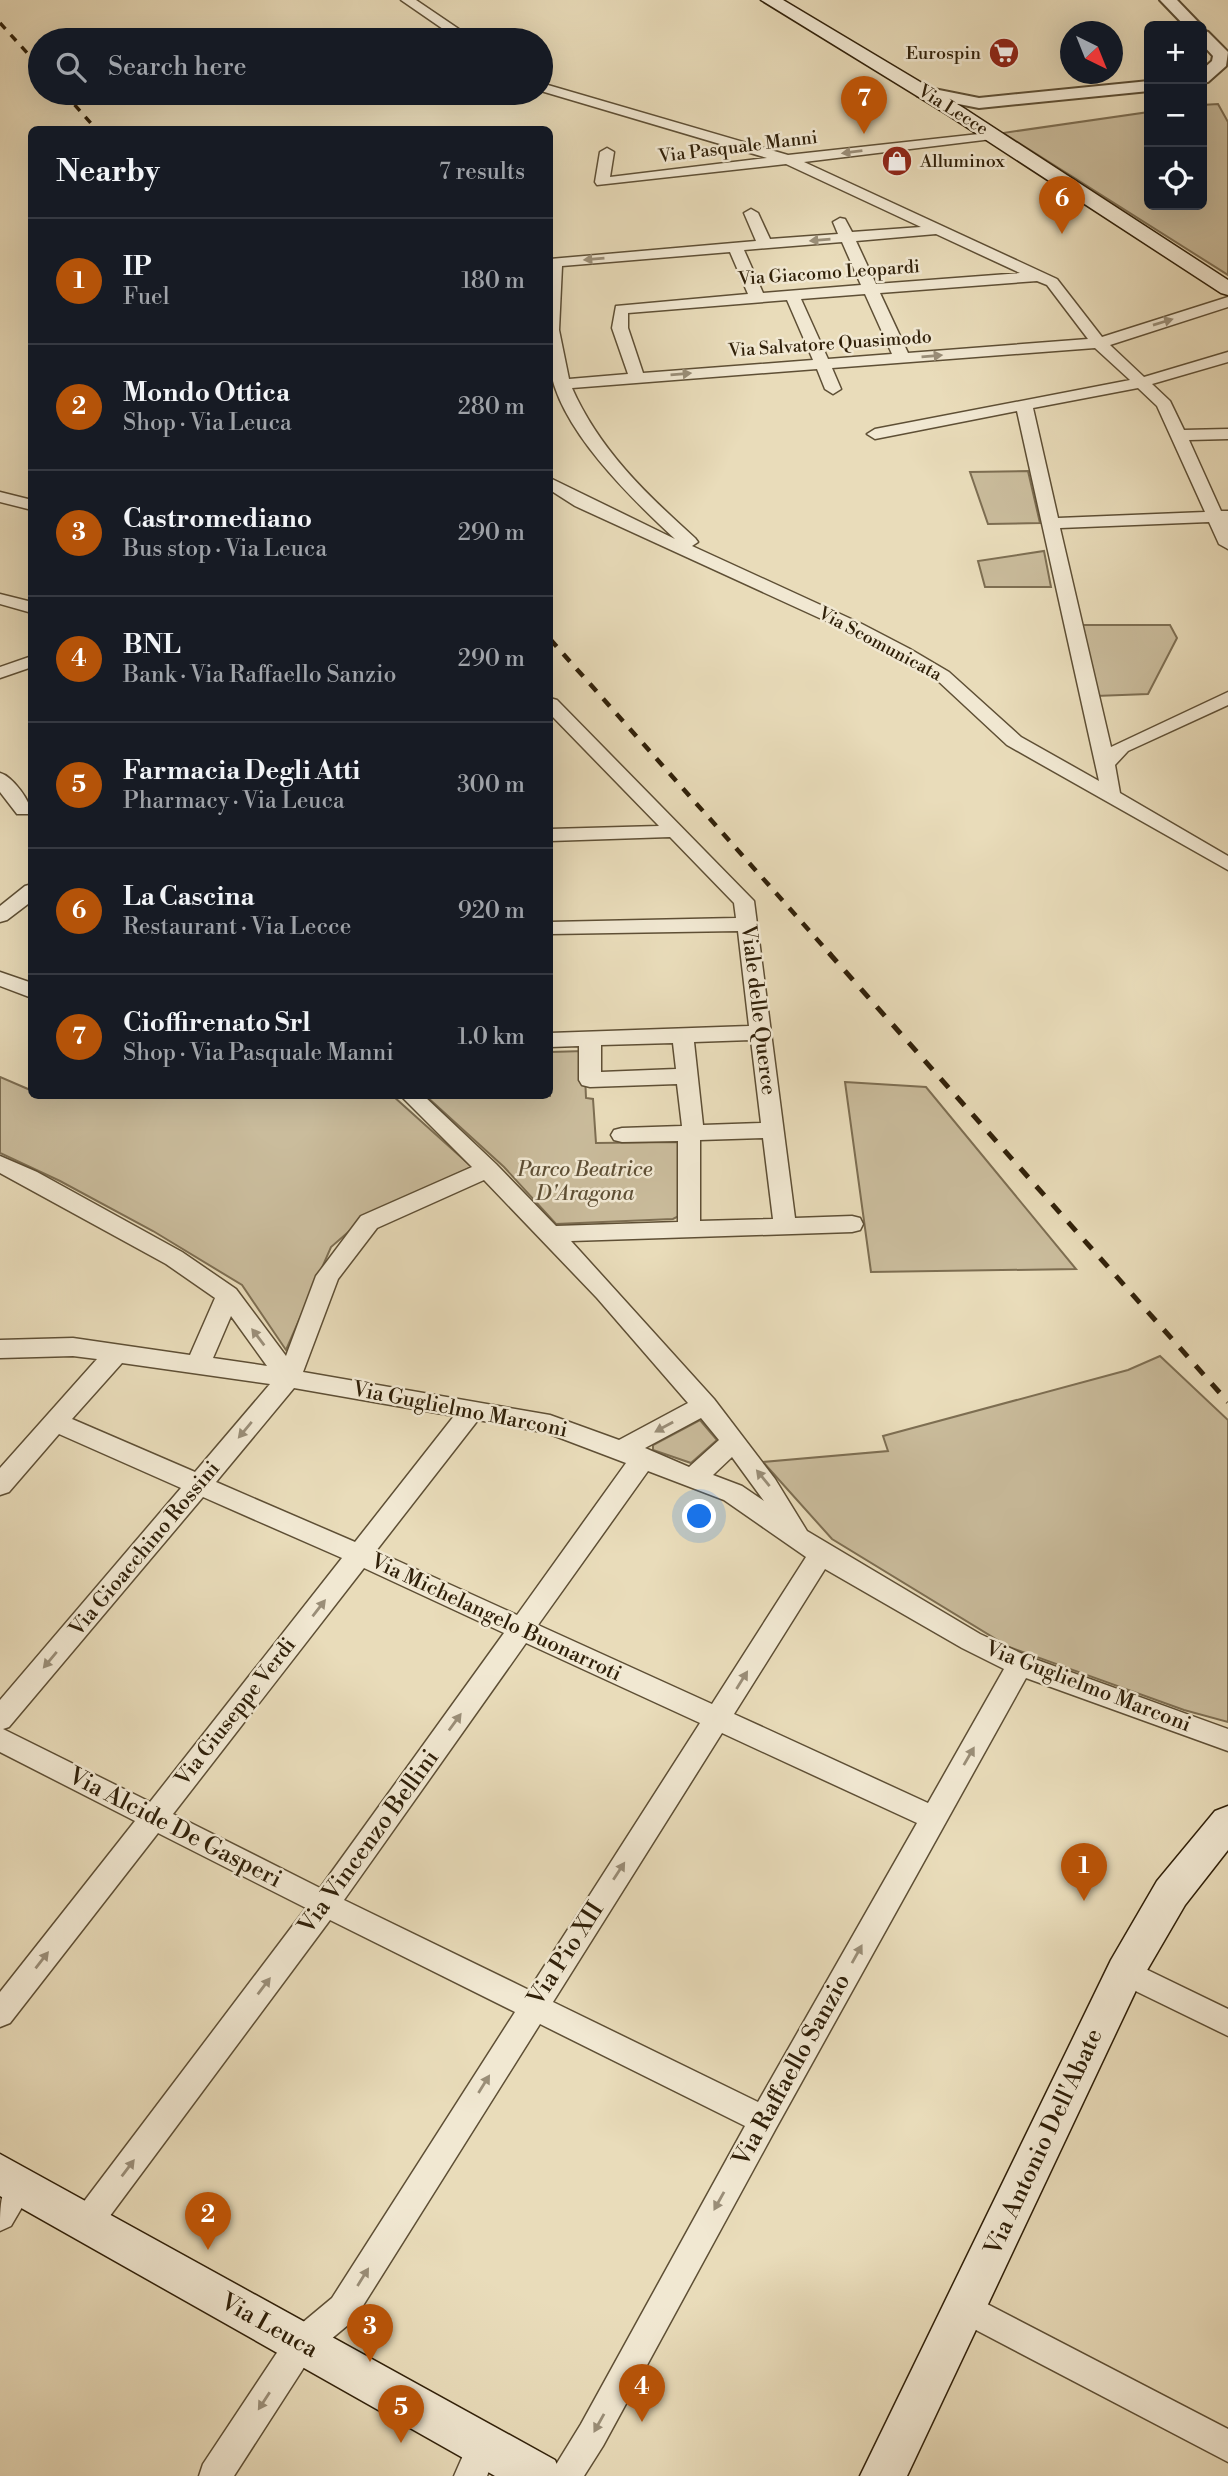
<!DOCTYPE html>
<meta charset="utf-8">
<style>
:root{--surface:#171b24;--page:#20242c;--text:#f1f3f6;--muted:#9ea1a6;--line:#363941;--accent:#b45309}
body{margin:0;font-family:"Libre Bodoni",serif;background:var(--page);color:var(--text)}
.controls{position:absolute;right:21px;top:21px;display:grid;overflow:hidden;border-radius:10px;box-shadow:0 7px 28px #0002}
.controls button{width:63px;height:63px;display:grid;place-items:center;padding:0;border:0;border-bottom:2px solid var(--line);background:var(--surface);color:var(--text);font:35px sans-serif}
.compass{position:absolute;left:1060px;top:21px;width:63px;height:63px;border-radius:50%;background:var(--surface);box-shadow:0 7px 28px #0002;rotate:137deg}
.you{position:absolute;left:700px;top:1517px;width:24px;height:24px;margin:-18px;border:5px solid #fff;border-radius:50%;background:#1a73e8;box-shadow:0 0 0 10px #1a73e833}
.badge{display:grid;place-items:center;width:46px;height:46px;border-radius:50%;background:var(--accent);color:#fff;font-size:23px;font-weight:700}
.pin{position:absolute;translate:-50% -58px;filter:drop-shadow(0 2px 4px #0008)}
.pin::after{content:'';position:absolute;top:37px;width:24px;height:21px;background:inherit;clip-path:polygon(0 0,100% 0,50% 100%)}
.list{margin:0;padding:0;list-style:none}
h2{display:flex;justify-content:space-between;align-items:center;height:91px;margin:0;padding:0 28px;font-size:30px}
h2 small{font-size:23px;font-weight:400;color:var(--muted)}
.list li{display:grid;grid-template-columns:46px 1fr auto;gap:21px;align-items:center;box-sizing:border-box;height:126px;padding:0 28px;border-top:2px solid var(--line)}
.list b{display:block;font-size:26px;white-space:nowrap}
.list p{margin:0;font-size:23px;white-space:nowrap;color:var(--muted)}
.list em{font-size:23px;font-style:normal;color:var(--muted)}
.icon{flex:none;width:38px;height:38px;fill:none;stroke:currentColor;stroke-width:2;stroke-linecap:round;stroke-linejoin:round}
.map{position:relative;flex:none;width:1228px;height:2476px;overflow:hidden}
.search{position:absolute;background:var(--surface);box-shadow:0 7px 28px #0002;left:28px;top:28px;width:525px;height:77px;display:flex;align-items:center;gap:18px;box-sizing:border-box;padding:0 24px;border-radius:38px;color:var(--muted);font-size:26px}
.panel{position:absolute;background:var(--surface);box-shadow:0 7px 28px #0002;left:28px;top:126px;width:525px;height:973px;border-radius:10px}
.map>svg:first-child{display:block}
.green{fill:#cabc9c;stroke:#7d6e52;stroke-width:2}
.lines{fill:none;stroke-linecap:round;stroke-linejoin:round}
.minor-casing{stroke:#5e4f35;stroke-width:3}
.tertiary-casing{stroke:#5e4f35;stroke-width:4}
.secondary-casing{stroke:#302009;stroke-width:3}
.minor{fill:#f1e8d2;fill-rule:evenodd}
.tertiary{fill:#f1e8d2;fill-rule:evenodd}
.secondary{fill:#f1e8d2;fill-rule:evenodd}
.rail-far2{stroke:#302009;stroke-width:3.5;stroke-dasharray:8 8;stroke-linecap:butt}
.rail-far1{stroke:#302009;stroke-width:4.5;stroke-dasharray:10 10;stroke-linecap:butt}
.rail{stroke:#302009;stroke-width:5;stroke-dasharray:12 12;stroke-linecap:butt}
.oneway{fill:#9a8e78}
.labels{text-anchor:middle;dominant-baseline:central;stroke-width:5;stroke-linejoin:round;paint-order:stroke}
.far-poi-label{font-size:18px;fill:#302009;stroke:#f1e8d2;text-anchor:end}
.far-street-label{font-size:18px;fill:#302009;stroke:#f1e8d2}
.street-label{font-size:21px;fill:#302009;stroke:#f1e8d2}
.park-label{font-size:21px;font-style:italic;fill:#5e4f35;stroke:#f1e8d2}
.near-street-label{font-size:24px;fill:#302009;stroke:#f1e8d2}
</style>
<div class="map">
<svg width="1228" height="2476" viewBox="0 0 1228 2476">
<rect width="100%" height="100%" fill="#e9dcba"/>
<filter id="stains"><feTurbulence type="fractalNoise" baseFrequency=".00286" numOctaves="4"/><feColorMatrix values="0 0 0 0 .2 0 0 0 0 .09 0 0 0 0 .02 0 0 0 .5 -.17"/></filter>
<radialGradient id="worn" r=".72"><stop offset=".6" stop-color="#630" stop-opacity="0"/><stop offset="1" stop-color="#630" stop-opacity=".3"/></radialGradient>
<!-- green -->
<path class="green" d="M1218 104 1228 122V275L1003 133 1149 112V205H1202V105Z
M1028 471 1040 523 988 524 970 472Z
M1044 551 1051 587H985L978 561Z
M1078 625H1170L1177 638 1148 694 1096 696Z
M584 1051 586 1098 593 1099 596 1143 678 1142 681 1215 673 1219 556 1224 504 1167 426 1096H550V1052Z
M0 1077 28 1089 31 1087 32 1096H393L472 1167 370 1213 331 1247 286 1350 242 1285 153 1231 60 1181 0 1153Z
M845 1082 926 1087 1076 1269 871 1272Z
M1160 1356 1228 1420V1722L1184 1710 1009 1647 832 1539 763 1462 888 1451 883 1436 1128 1370Z
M700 1420 717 1440 691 1463 653 1450V1445Z"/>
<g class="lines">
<!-- minor casing -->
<g class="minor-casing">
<path id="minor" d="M401 0H416L475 40H459Z
M541 83 788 155 997 132V138L992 139 804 162 1057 279 1102 337 1228 297V307L1110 345 1144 377 1228 352V362L1152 384 1170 401 1184 430 1228 429V439L1189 440 1221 511H1228V549L1219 544 1209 522 1060 528 1111 747 1228 692V705L1128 751 1115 765 1120 793 1228 856V870L1007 745 937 680 898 657 850 632 575 506 550 490V478L675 539C632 499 558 428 550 367 545 336 548 290 550 259L756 241 744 213 751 209 758 213 770 239 838 234 833 222 840 218 845 219 852 232 921 227 786 164 597 185 595 182 600 152 607 148 614 152 610 177 767 158 541 91ZM936 234 1020 273 876 284 856 241ZM842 242 861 285 763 293 744 250ZM730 252 748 294 616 306 612 328 628 374 569 379 559 330 562 266ZM1037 281 1047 285 1088 339 908 353 880 293ZM865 294 892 354 828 359 801 299ZM787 300 813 360 643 373 628 328V313ZM1095 348 1130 380 875 429 867 434 875 439 1017 411 1099 781 1021 737 949 672 910 649 862 624 692 546 698 542 695 538C646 494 599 449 572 388L817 369 825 389 833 394 841 389 832 368ZM1138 388 1157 406 1205 512 1058 518 1033 408Z
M0 492 32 500V510L0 502Z
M0 594 32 602V613L0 604Z
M32 656V667L0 678V667Z
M550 698 557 700 754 901 795 1218 852 1216 860 1218 863 1224 860 1230 852 1232 571 1241 714 1399 775 1479 807 1531 980 1634 1029 1657 1228 1729V1751L1026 1678 775 2130 603 2446 584 2476H549L581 2424 745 2126 540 2024 354 2320 312 2355 234 2476H199L203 2464 290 2333 332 2298 515 2012 330 1920 98 2232 87 2237 76 2232 72 2222 76 2212 306 1908 158 1833 10 2023 0 2027V1992L135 1821 0 1752V1700L181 1488 59 1434 9 1492 0 1495V1468L97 1359 73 1356 0 1358V1340L73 1338 190 1355 215 1298 166 1264 0 1173V1156L37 1172 182 1252 236 1289 286 1356 316 1276 361 1216 472 1167 401 1096H424L496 1164 556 1226 678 1222V1141L622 1142 614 1140 611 1135 614 1130 622 1128 682 1126 677 1084 590 1087 582 1085 579 1080V1046L550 1047V1033L749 1026 738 931 550 934V922L736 918 734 903 670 837 550 841V829L659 826 550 714ZM751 1040 761 1123 703 1125 694 1042ZM673 1043 676 1069 601 1072V1045ZM763 1138 773 1219 700 1221V1140ZM484 1180 597 1298 688 1403 619 1440 550 1415 303 1372 338 1279 377 1228ZM231 1316 267 1366 213 1358ZM122 1363 270 1384 195 1472 72 1419ZM294 1388 454 1416 355 1542 216 1482ZM701 1418 719 1440 689 1467 645 1448ZM478 1420 547 1433 626 1463 517 1615 376 1551ZM732 1457 764 1501 742 1486 713 1475ZM648 1471 724 1500 806 1557 712 1704 538 1625ZM203 1497 342 1558 150 1802 3 1729 9 1727ZM364 1568 504 1633 320 1888 173 1814ZM825 1569 962 1648 1004 1669 928 1803 734 1714ZM526 1643 700 1723 529 1990 344 1900ZM722 1733 917 1823 758 2102 553 2002Z
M0 773C12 776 32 802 31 814H17L0 792Z
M32 884V901L7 920 0 922V906L25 886Z
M0 972 32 983V998L0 986Z
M1125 1959 1228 2009V2036L1115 1981 1111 1972 1115 1963Z
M20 2171 31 2175 35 2185 11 2226 0 2231C0 2207 0 2181 20 2171Z
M966 2293 1228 2429V2462L955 2319 950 2308 955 2297Z
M483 2430 494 2435 499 2446 487 2476H454L472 2435Z"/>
</g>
<!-- tertiary casing -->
<g class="tertiary-casing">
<path id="tertiary" d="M1160 0H1177L1202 26H1185Z
M1202 30 1208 32 1228 52 1226 66 1208 82 1202 83V70L1212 61 1213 56 1202 44Z
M1149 81V91L979 108 918 96 916 92 924 87 979 98Z"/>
</g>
<!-- secondary casing -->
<g class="secondary-casing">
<path id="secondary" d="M761 0H783L962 107 1228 280V295L1221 293 948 115Z
M1228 1806V1850L1185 1905 1139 1984 907 2476H860L1111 1960 1157 1881 1215 1811Z
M0 2154 555 2460 562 2476H495L0 2196Z"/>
</g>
<!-- minor -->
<use href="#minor" class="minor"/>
<!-- tertiary -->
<use href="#tertiary" class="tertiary"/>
<!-- secondary -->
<use href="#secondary" class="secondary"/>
<!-- rail-far2 -->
<path class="rail-far2" d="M0 23 40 67
M64 93 97 130"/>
<!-- rail-far1 -->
<path class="rail-far1" d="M550 639 831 955"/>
<!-- rail -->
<path class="rail" d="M829 953 1228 1402"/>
</g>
<!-- one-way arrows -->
<defs><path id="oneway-solid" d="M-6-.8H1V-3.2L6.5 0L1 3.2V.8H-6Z" transform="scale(1.75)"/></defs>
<g class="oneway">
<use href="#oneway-solid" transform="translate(852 152) rotate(173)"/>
<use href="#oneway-solid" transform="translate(820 240) rotate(175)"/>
<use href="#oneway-solid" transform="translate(594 259) rotate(175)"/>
<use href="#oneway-solid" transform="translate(1163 322) rotate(-17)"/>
<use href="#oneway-solid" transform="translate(932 356) rotate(-5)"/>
<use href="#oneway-solid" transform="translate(681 374) rotate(-5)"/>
<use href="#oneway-solid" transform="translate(258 1337) rotate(-127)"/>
<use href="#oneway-solid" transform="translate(664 1427) rotate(151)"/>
<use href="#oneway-solid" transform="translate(245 1430) rotate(130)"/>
<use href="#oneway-solid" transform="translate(763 1478) rotate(-129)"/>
<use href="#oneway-solid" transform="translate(319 1608) rotate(-52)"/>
<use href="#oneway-solid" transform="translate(50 1660) rotate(130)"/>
<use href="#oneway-solid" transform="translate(742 1680) rotate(-58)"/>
<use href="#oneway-solid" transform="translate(455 1722) rotate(-54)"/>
<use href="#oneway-solid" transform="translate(969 1756) rotate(-60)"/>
<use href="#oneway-solid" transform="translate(619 1871) rotate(-57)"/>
<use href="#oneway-solid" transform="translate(857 1954) rotate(-61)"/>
<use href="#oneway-solid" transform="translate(42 1960) rotate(-52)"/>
<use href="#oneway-solid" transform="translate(264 1986) rotate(-53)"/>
<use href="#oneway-solid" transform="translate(484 2084) rotate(-58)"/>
<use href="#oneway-solid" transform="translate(128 2168) rotate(-53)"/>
<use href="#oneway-solid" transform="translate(719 2201) rotate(119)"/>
<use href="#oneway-solid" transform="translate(363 2277) rotate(-58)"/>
<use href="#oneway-solid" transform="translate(264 2401) rotate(123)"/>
<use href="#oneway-solid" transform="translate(599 2423) rotate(119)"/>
</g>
<!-- icons -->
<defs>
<g id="supermarket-disc" transform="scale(1.575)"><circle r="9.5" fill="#8f2418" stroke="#f1e8d2"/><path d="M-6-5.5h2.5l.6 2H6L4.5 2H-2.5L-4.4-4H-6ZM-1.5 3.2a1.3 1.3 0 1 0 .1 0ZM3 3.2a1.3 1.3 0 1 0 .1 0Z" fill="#fff"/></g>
<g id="shop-disc" transform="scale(1.575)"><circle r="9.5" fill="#8f2418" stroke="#f1e8d2"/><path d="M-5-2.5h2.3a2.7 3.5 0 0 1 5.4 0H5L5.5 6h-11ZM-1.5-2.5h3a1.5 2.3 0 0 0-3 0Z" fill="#fff"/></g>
</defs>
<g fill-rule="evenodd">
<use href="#supermarket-disc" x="1004" y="53"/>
<use href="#shop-disc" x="897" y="161"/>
</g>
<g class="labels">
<!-- far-poi labels -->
<g class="far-poi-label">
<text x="981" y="53">Eurospin</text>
<text x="920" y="161" text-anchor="start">Alluminox</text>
</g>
<!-- far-street labels -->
<g class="far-street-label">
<text transform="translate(953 110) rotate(32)">Via Lecce</text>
<text transform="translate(738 147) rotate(-7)">Via Pasquale Manni</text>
<text transform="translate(829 273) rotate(-4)">Via Giacomo Leopardi</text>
<text transform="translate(830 344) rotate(-4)">Via Salvatore Quasimodo</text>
<text transform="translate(880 644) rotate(28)">Via Scomunicata</text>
</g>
<!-- street labels -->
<g class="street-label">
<text transform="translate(758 1010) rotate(83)">Viale delle Querce</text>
<text transform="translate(460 1410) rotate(11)">Via Guglielmo Marconi</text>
<text transform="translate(145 1549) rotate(-50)">Via Gioacchino Rossini</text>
<text transform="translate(496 1618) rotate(25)">Via Michelangelo Buonarroti</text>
<text transform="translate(1088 1687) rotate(21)">Via Guglielmo Marconi</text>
<text transform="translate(236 1712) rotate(-52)">Via Giuseppe Verdi</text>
</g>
<!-- park labels -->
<g class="park-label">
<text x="585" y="1170">Parco Beatrice<tspan x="585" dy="24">D'Aragona</tspan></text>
</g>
<!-- near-street labels -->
<g class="near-street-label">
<text transform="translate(175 1828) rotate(27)">Via Alcide De Gasperi</text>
<text transform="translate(369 1842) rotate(-54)">Via Vincenzo Bellini</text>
<text transform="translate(566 1954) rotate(-57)">Via Pio XII</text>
<text transform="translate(792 2070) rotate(-61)">Via Raffaello Sanzio</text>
<text transform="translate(1044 2142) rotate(-65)">Via Antonio Dell'Abate</text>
<text transform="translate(269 2326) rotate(29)">Via Leuca</text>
</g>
</g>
<rect width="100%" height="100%" filter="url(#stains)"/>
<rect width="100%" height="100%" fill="url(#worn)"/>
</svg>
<div class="controls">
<button>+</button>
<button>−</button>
<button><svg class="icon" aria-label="locate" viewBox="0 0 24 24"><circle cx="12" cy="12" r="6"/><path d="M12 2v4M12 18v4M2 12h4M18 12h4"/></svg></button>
</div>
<svg class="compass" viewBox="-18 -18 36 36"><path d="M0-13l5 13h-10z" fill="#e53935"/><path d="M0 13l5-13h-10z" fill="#9ea1a6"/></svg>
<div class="you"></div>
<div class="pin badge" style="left:1084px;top:1901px">1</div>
<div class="pin badge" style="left:208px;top:2250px">2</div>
<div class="pin badge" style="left:370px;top:2362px">3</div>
<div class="pin badge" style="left:642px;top:2422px">4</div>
<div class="pin badge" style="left:401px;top:2443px">5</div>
<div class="pin badge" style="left:1062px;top:234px">6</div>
<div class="pin badge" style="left:864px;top:134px">7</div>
<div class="search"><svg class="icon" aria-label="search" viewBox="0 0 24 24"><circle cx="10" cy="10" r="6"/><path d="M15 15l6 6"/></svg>Search here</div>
<section class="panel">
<h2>Nearby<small>7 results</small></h2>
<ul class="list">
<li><span class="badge">1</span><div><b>IP</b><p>Fuel</p></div><em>180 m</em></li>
<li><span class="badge">2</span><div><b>Mondo Ottica</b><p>Shop · Via Leuca</p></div><em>280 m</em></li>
<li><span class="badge">3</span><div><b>Castromediano</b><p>Bus stop · Via Leuca</p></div><em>290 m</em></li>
<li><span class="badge">4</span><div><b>BNL</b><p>Bank · Via Raffaello Sanzio</p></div><em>290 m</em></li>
<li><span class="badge">5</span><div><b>Farmacia Degli Atti</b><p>Pharmacy · Via Leuca</p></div><em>300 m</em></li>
<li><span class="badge">6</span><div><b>La Cascina</b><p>Restaurant · Via Lecce</p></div><em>920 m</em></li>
<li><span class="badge">7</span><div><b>Cioffirenato Srl</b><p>Shop · Via Pasquale Manni</p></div><em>1.0 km</em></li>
</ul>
</section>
</div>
